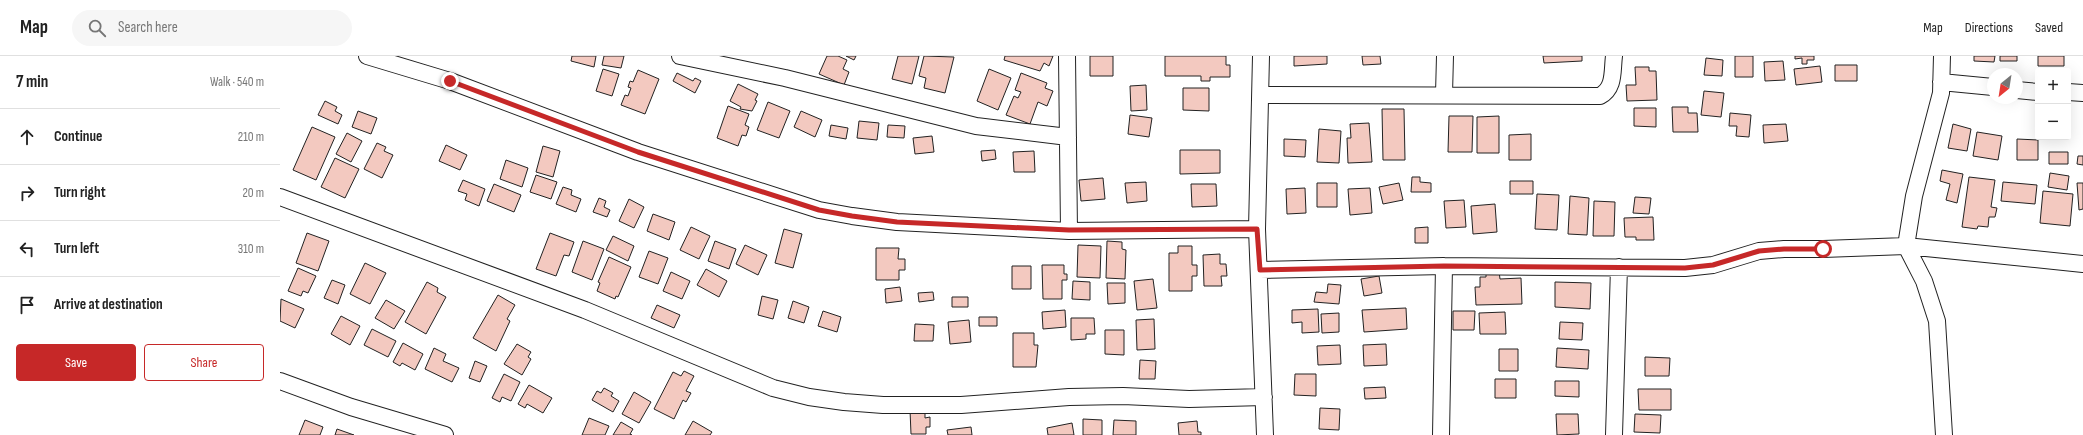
<!DOCTYPE html>
<meta charset="utf-8">
<style>
:root{--surface:#fff;--page:#f6f6f6;--text:#222;--muted:#767676;--line:#e0e0e0;--accent:#c62828}
body{margin:0;font-family:"Sofia Sans Condensed",sans-serif;background:var(--page);color:var(--text)}
.controls{position:absolute;right:12px;top:12px;display:grid;overflow:hidden;border-radius:4px;box-shadow:0 4px 16px #0002}
.controls button{width:36px;height:36px;display:grid;place-items:center;padding:0;border:0;border-bottom:1px solid var(--line);background:var(--surface);color:var(--text);font:20px sans-serif}
.compass{position:absolute;left:1707px;top:12px;width:36px;height:36px;border-radius:50%;background:var(--surface);box-shadow:0 4px 16px #0002;rotate:210deg}
.stop{position:absolute;width:12px;height:12px;margin:-9px;border:3px solid #c62828;border-radius:50%;background:#fff}
.stop.end{background:#c62828;border-color:#fff;box-shadow:0 1px 4px #0008}
.list{margin:0;padding:0;list-style:none}
h2{display:flex;justify-content:space-between;align-items:center;height:52px;margin:0;padding:0 16px;font-size:17px}
h2 small{font-size:13px;font-weight:400;color:var(--muted)}
.list li{display:grid;grid-template-columns:26px 1fr auto;gap:12px;align-items:center;box-sizing:border-box;height:56px;padding:0 16px;border-top:1px solid var(--line)}
.list b{display:block;font-size:15px;white-space:nowrap}
.list em{font-size:13px;font-style:normal;color:var(--muted)}
.actions{display:flex;gap:8px;padding:12px 16px}
.actions a{flex:1;padding:9px 0;border:1px solid var(--accent);border-radius:4px;text-align:center;font-size:14px;color:var(--accent)}
.actions .main{background:var(--accent);color:#fff}
.icon{flex:none;width:22px;height:22px;fill:none;stroke:currentColor;stroke-width:2;stroke-linecap:round;stroke-linejoin:round}
.map{position:relative;flex:none;width:1803px;height:379px;overflow:hidden}
header{display:flex;align-items:center;gap:24px;box-sizing:border-box;height:56px;padding:0 20px;background:var(--surface);border-bottom:1px solid var(--line)}
header strong{font-size:19px}
nav{display:flex;gap:22px;margin-inline-start:auto;font-size:14px}
.search{width:280px;height:36px;background:var(--page);display:flex;align-items:center;gap:10px;box-sizing:border-box;padding:0 14px;border-radius:22px;color:var(--muted);font-size:15px}
main{display:flex}
aside{flex:1;background:var(--surface)}
.map>svg:first-child{display:block}
.building{fill:#f3c9c0;stroke:#222}
.lines{fill:none;stroke-linecap:round;stroke-linejoin:round}
.street-casing{stroke:#222;stroke-width:18}
.street{stroke:#fff;stroke-width:16}
.route{stroke:#c62828;stroke-width:5}
</style>
<header>
<strong>Map</strong>
<div class="search"><svg class="icon" aria-label="search" viewBox="0 0 24 24"><circle cx="10" cy="10" r="6"/><path d="M15 15l6 6"/></svg>Search here</div>
<nav><a>Map</a><a>Directions</a><a>Saved</a></nav>
</header>
<main>
<aside>
<h2>7 min<small>Walk · 540 m</small></h2>
<ul class="list">
<li><svg class="icon" aria-label="ahead" viewBox="0 0 24 24"><path d="M12 20V5M6 11l6-6 6 6"/></svg><div><b>Continue</b></div><em>210 m</em></li>
<li><svg class="icon" aria-label="right" viewBox="0 0 24 24"><path d="M7 20v-9h11M14 6l5 5-5 5"/></svg><div><b>Turn right</b></div><em>20 m</em></li>
<li><svg class="icon" aria-label="left" viewBox="0 0 24 24"><path d="M17 20v-9H6M10 6l-5 5 5 5"/></svg><div><b>Turn left</b></div><em>310 m</em></li>
<li><svg class="icon" aria-label="arrive" viewBox="0 0 24 24"><path d="M6 21V4h12l-3 4 3 4H6"/></svg><div><b>Arrive at destination</b></div></li>
</ul>
<div class="actions"><a class="main">Save</a><a>Share</a></div>
</aside>
<div class="map">
<svg width="1803" height="379" viewBox="0 0 1803 379">
<rect width="100%" height="100%" fill="#fff"/>
<!-- building -->
<path class="building" d="M292 0H316L314 11 291 5Z
M324 0H344L341 12 322 9Z
M547 0H558L567 4 563 13 569 16 564 29 539 18Z
M566 0H576L574 4Z
M618 0H639L632 28 612 23Z
M644 0 674 1 665 37 644 32 646 22 639 20Z
M725 0H773L769 10 764 7 760 15 724 4Z
M810 0H833V20H810Z
M885 0H946V9H950V21H930V25H921V20H885Z
M1014 0H1047V8L1014 10Z
M1082 0H1100L1101 8 1083 9Z
M1263 0H1302V5L1264 7Z
M1455 0H1473V21H1455Z
M1515 0H1534V4H1527V8H1522V2L1515 3Z
M1694 0H1715L1714 6 1694 5Z
M1720 0H1737V5H1720Z
M1758 0H1784V10H1758Z
M1426 2 1443 4 1442 20 1424 19Z
M1503 5 1505 24 1485 25 1484 6Z
M1555 9H1577V25H1555Z
M1540 10 1542 26 1516 29 1514 13Z
M1355 11H1369V15H1376L1377 44 1347 45 1346 29H1356Z
M323 13 339 18 332 40 316 35Z
M709 13 731 22 718 54 697 45Z
M358 14 379 23 365 58 341 49 345 39 348 40 351 32 348 31 350 25 353 26Z
M397 17 413 25 415 22 421 25 415 37 393 25Z
M741 17 767 27 765 32 773 35 767 50 758 46 750 68 726 59 734 40 738 42 741 36 735 34Z
M458 28 478 38 475 44 477 45 472 55 460 53 461 51 450 45Z
M866 29 867 54 851 55 850 30Z
M903 32H929V55L903 54Z
M1424 35 1444 37 1441 61 1421 59Z
M45 45 57 51 55 55 62 59 58 68 38 59Z
M488 46 510 55 499 82 477 74Z
M448 50 469 58 465 69 469 71 466 80 462 79 458 90 437 82Z
M1392 51H1408V57H1417L1418 76H1393Z
M1354 52H1376V71L1354 70Z
M1102 53H1124L1125 104H1103Z
M78 55 97 62 91 78 72 71Z
M521 55 542 64 535 81 514 71Z
M1450 57 1471 59 1469 81 1456 80 1457 70H1449Z
M850 59 872 62 869 81 848 78Z
M1169 60H1193L1192 96H1168Z
M1219 60V97H1197V61Z
M579 65 599 67 597 84 577 82Z
M1089 67 1092 106 1068 107 1067 82H1071L1070 68Z
M1506 68 1508 85 1484 87 1483 69Z
M1673 68 1691 73 1687 95 1668 92Z
M551 69 568 72 566 83 549 80Z
M608 69 625 70 624 82 607 81Z
M32 71 55 81 36 124 13 114Z
M1039 73 1061 75 1059 107 1037 106Z
M1697 76 1722 80 1718 104 1693 100Z
M67 77 82 85 71 106 56 98Z
M1251 78V104H1229V79Z
M652 80 654 96 635 98 633 82Z
M1004 83 1026 84 1025 101 1004 100Z
M1737 83 1758 84V104H1737Z
M97 87 106 91 104 95 113 99 102 122 84 113Z
M166 89 187 99 180 114 159 105Z
M263 90 280 95 273 121 256 116Z
M715 94 716 103 702 105 701 95Z
M900 94H940V117L900 118Z
M754 95 755 116H734L733 96Z
M1769 96H1788V108H1769Z
M1798 100H1803V109L1797 108Z
M55 102 79 113 65 142 41 131Z
M226 104 248 112 242 131 220 123Z
M1662 114 1683 118 1677 147 1666 144 1670 128 1660 125Z
M1770 117 1789 120 1787 134 1768 131Z
M256 119 277 126 271 143 250 136Z
M1132 121H1140V126L1151 127V136H1131Z
M1689 121 1715 124 1711 151 1717 152 1715 161H1709L1708 171 1698 170 1697 173 1682 171Z
M823 122 825 143 801 145 799 124Z
M183 124 205 133 199 150 185 144 187 138 178 135Z
M1230 125H1253V138H1230Z
M866 126 867 145 847 147 845 127Z
M1723 126 1757 129 1755 148 1721 145Z
M1037 127H1057V151H1037Z
M1119 127 1123 144 1103 148 1099 131Z
M1797 127H1803V153L1799 154Z
M214 128 241 139 234 156 207 145Z
M911 128H936L937 150 912 151Z
M283 131 292 134 291 139 301 143 296 156 276 148Z
M1025 132 1026 157 1007 158 1006 133Z
M1090 132 1092 157 1070 159 1068 133Z
M1763 135 1793 138 1790 170 1760 167Z
M1257 138 1279 139 1277 174 1255 173Z
M1290 140 1309 142 1307 179 1288 178Z
M1355 141 1371 142 1369 158 1353 157Z
M319 142 326 145 324 151 330 154 327 161 313 156Z
M349 143 364 151 354 172 339 165Z
M1184 144 1186 171 1166 172 1164 145Z
M1314 145 1335 146 1334 180H1313Z
M1215 148 1217 176 1193 178 1191 150Z
M373 158 395 166 389 184 367 175Z
M1373 161 1374 184H1356V181H1345L1344 162Z
M411 171 430 180 419 203 400 194Z
M1148 171V187H1135V172Z
M504 173 522 178 513 212 495 207Z
M27 177 49 185 38 215 16 207Z
M270 177 294 186 289 200 284 199 276 220 256 213Z
M333 180 354 190 348 205 326 194Z
M303 185 324 193 312 224 292 216Z
M435 185 456 193 449 213 428 205Z
M827 185 842 186V193L846 194 845 223 826 222Z
M465 189 487 199 478 219 456 208Z
M798 189 821 190 820 222 797 221Z
M898 190H912V209H917V220H912V235H889V197H898Z
M596 192H619L618 203H625V214H619V224H596Z
M369 195 388 202 378 228 359 221Z
M940 198V208H946L947 220H941L942 230H924L923 199Z
M329 201 351 211 338 241 336 240 335 243 317 235 320 227 318 226Z
M85 207 106 217 90 248 70 238Z
M762 209H784V218H787V224H782V243H763Z
M732 210H751V233H732Z
M18 212 36 220 28 237 23 235 21 240 8 235Z
M426 213 447 225 439 241 417 229Z
M1219 215 1220 223 1241 222 1242 248 1196 249 1195 231H1200V221H1206V216Z
M391 216 410 225 402 243 383 235Z
M1099 220 1102 237 1084 240 1081 223Z
M873 223 877 252 857 254 854 225Z
M52 224 65 229 58 248 44 242Z
M793 225 810 226V244L792 243Z
M147 226 158 232 157 236 166 241 146 278 125 266Z
M1275 226 1311 227 1310 253 1275 251Z
M827 227H845V247L828 248Z
M1048 228 1061 229 1059 248 1034 246 1036 236 1047 237Z
M620 231 622 245 606 247 605 233Z
M653 236 654 244 639 246 638 237Z
M218 239 235 249 227 263 230 265 216 295 193 282Z
M482 240 498 244 493 263 478 259Z
M672 241H688V251H672Z
M1 243 24 253 15 272 0 265Z
M106 244 125 255 114 273 95 262Z
M513 245 529 251 524 267 508 262Z
M377 249 400 259 394 272 371 262Z
M1126 252 1127 273 1084 276 1082 254Z
M1038 253 1039 276 1022 277V266L1012 267V254Z
M785 254 786 271 763 273 762 256Z
M543 255 561 261 557 276 538 270Z
M1173 255H1195L1194 274H1173Z
M1225 256 1226 278H1200L1199 257Z
M1059 257V276L1042 277 1041 258Z
M61 260 80 270 70 289 51 278Z
M699 261H717V270H699Z
M791 262H814L815 278H806V283L791 284Z
M874 263 875 293 857 294 856 264Z
M689 264 691 286 670 288 668 266Z
M1280 266 1303 267 1302 284 1279 283Z
M635 268 654 269 653 285H634Z
M92 273 116 285 108 301 84 289Z
M825 274H844V299L825 298Z
M733 277H754V289H758L756 311H733Z
M123 287 143 298 135 314 122 307 120 310 113 306Z
M237 288 251 296 248 301 251 303 242 319 224 308Z
M1106 288 1107 309 1084 310 1083 289Z
M1060 289 1061 308 1038 309 1037 290Z
M154 292 166 298 163 305 179 312 172 326 145 313Z
M1277 292 1309 294 1308 313 1276 311Z
M1219 293H1238V315H1219Z
M1365 301 1390 302 1389 320H1365Z
M860 304 876 305 875 323H859Z
M195 305 207 310 200 326 189 322Z
M404 315 414 320 406 335 411 337 406 346 403 344 394 363 374 353 393 316 401 320Z
M224 318 240 326 231 345 222 341 220 346 212 342Z
M1015 318H1036V340L1014 339Z
M1215 323H1236V342H1215Z
M1275 325H1299V341L1275 340Z
M249 329 272 342 263 357 247 348 245 352 238 348Z
M1105 331 1106 342 1085 343 1084 332Z
M324 332 333 337 331 340 339 345 333 356 312 344 317 335 321 337Z
M1358 333H1391V354H1359Z
M354 336 371 346 359 367 342 358Z
M1040 352 1060 353 1059 374 1039 373Z
M630 354H645V362L650 361V371H646V378H631Z
M1276 358H1298L1299 378 1277 379Z
M1355 358 1381 359 1380 377 1354 376Z
M309 362 329 370 325 379H302Z
M803 363 822 364V379H803Z
M25 364 43 371 40 379H19Z
M834 364 856 365V379H833Z
M413 365 432 376 430 379H405Z
M917 365 918 376H921V379H899L898 367Z
M341 366 353 373 350 378 352 379H333Z
M792 367 794 379H768L767 372Z
M691 371 692 379H668L667 374Z
M57 373 74 379H55Z"/>
<g class="lines">
<!-- street casing -->
<g class="street-casing">
<path id="street" d="M87 0 170 25 358 96 539 154 572 160 617 166 789 175 977 173
M400 0 505 22 696 70 788 81
M787 0 789 175
M981 0 977 173 985 379
M1662 0 1661 37 1634 140 1626 190 1644 225 1657 265 1664 379
M1661 26 1713 31
M1737 34 1758 36
M1788 36 1803 37
M1164 38 1165 0
M981 39 1320 40C1335 32 1332 15 1334 0
M0 141 305 254 493 332 529 341 564 346 603 349H681L789 341 843 340 909 343 984 341
M980 214 1164 210 1405 212 1433 209 1479 195 1504 193H1543L1626 190 1803 208
M0 325 71 351 165 379
M1161 379 1164 210
M1334 379 1339 211"/>
</g>
<!-- street -->
<use href="#street" class="street"/>
</g>
<g class="lines">
<!-- route -->
<path class="route" d="M170 25 358 96 539 154 572 160 617 166 789 174 977 173 980 214 1164 210 1405 212 1433 209 1479 195 1504 193H1543"/>
</g>
</svg>
<div class="controls">
<button>+</button>
<button>−</button>
</div>
<svg class="compass" viewBox="-18 -18 36 36"><path d="M0-13l5 13h-10z" fill="#e53935"/><path d="M0 13l5-13h-10z" fill="#767676"/></svg>
<div class="stop" style="left:1543px;top:193px"></div>
<div class="stop end" style="left:170px;top:25px"></div>
</div>
</main>
